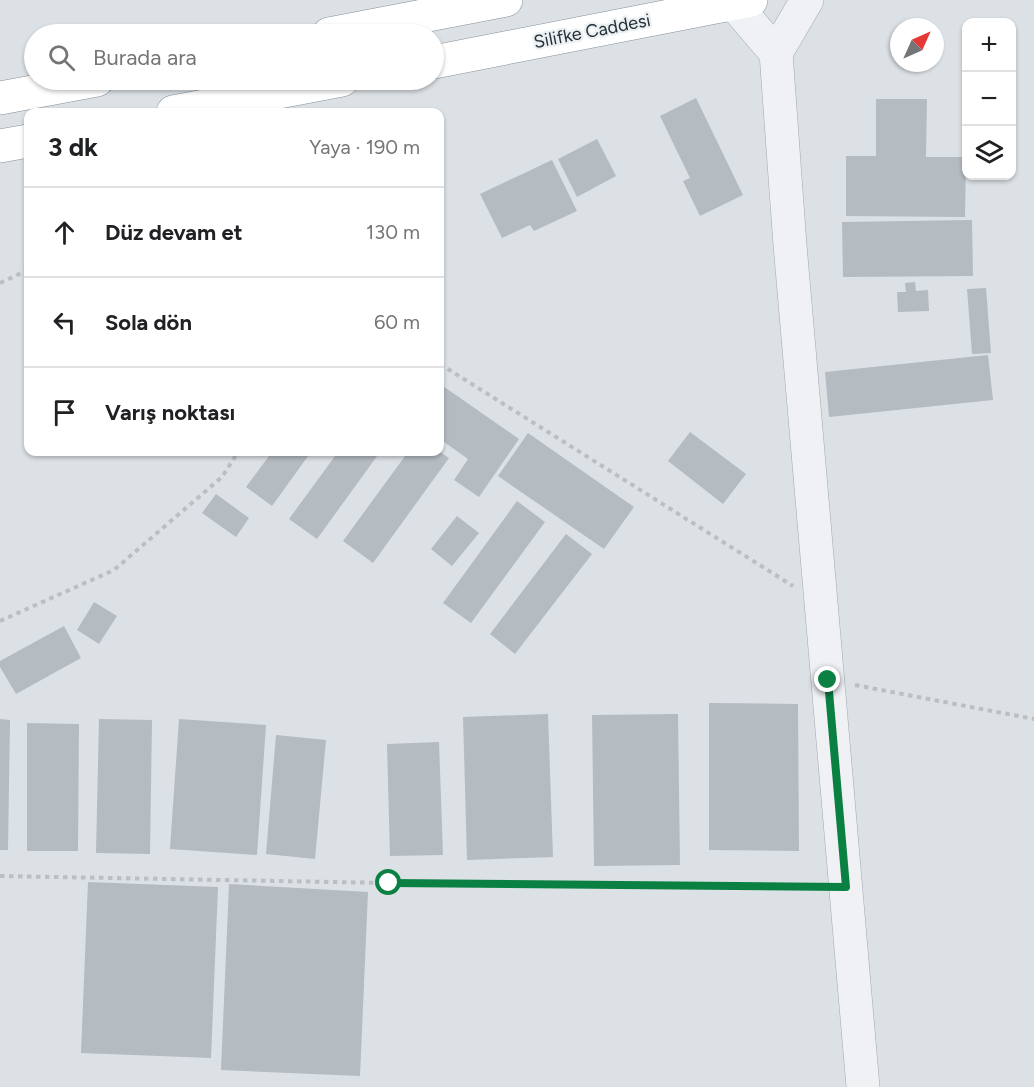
<!DOCTYPE html>
<html lang="tr">
<meta charset="utf-8">
<style>
:root{--surface:#fff;--page:#f6f6f6;--text:#202124;--muted:#757577;--line:#e0e0e0}
body{margin:0;font-family:Figtree,sans-serif;background:var(--page);color:var(--text)}
.controls{position:absolute;right:18px;top:18px;display:grid;overflow:hidden;border-radius:12px;box-shadow:0 2px 4px #0004}
.controls button{width:54px;height:54px;display:grid;place-items:center;padding:0;border:0;border-bottom:2px solid var(--line);background:var(--surface);color:var(--text);font:30px sans-serif}
.compass{position:absolute;left:890px;top:18px;width:54px;height:54px;border-radius:50%;background:var(--surface);box-shadow:0 2px 4px #0004;rotate:45deg}
.stop{position:absolute;width:18px;height:18px;margin:-14px;border:4px solid #0b8043;border-radius:50%;background:#fff}
.stop.end{background:#0b8043;border-color:#fff;box-shadow:0 2px 6px #0008}
.list{margin:0;padding:0;list-style:none}
h2{display:flex;justify-content:space-between;align-items:center;height:78px;margin:0;padding:0 24px;font-size:26px}
h2 small{font-size:20px;font-weight:400;color:var(--muted)}
.list li{display:grid;grid-template-columns:39px 1fr auto;gap:18px;align-items:center;box-sizing:border-box;height:90px;padding:0 24px;border-top:2px solid var(--line)}
.list b{display:block;font-size:22px;white-space:nowrap}
.list em{font-size:20px;font-style:normal;color:var(--muted)}
.icon{flex:none;width:33px;height:33px;fill:none;stroke:currentColor;stroke-width:2;stroke-linecap:round;stroke-linejoin:round}
.map{position:relative;flex:none;width:1034px;height:1087px;overflow:hidden}
.search{position:absolute;background:var(--surface);box-shadow:0 2px 4px #0004;left:24px;top:24px;width:420px;height:66px;display:flex;align-items:center;gap:15px;box-sizing:border-box;padding:0 21px;border-radius:33px;color:var(--muted);font-size:22px}
.panel{position:absolute;background:var(--surface);box-shadow:0 2px 4px #0004;left:24px;top:108px;width:420px;height:348px;border-radius:12px}
.map>svg:first-child{display:block}
.building{fill:#b4bbc1}
.lines{fill:none;stroke-linecap:round;stroke-linejoin:round}
.minor-casing{stroke:#a2a9ae;stroke-width:34}
.highway-casing{stroke:#85909a;stroke-width:34}
.path{stroke:#bbbfc4;stroke-width:4;stroke-dasharray:4.5 4.5;stroke-linecap:butt}
.minor{stroke:#eff1f4;stroke-width:33}
.highway{stroke:#fff;stroke-width:33}
.route{stroke:#0b8043;stroke-width:8}
.labels{text-anchor:middle;dominant-baseline:central;stroke-width:4.5;stroke-linejoin:round;paint-order:stroke}
.street-label{font-size:18px;fill:#27313a;stroke:#ebf0f3}
</style>
<div class="map">
<svg width="1034" height="1087" viewBox="0 0 1034 1087">
<rect width="100%" height="100%" fill="#dce1e5"/>
<!-- building -->
<path class="building" d="M696 98 743 195 700 216 683 181 690 178 660 116Z
M876 99H927L926 157H966L965 217 846 216V156H876Z
M597 139 616 176 577 197 558 159Z
M552 160 577 211 534 231 530 225 502 238 480 194Z
M972 220 973 276 843 277 842 222Z
M915 282 916 291 928 290 929 311 898 312 897 292H906L905 283Z
M986 288 991 353 972 354 967 289Z
M988 355 993 400 829 417 825 372Z
M440 384 519 439 479 497 454 480 468 459 440 439Z
M690 432 746 474 723 504 668 461Z
M528 433 634 507 604 549 498 476Z
M272 452H311L272 506 246 487Z
M338 452H380L317 539 289 519Z
M408 452H440L449 458 373 563 343 541Z
M216 494 249 518 236 537 202 513Z
M517 501 545 522 471 623 443 603Z
M457 516 479 533 452 566 431 549Z
M566 534 592 554 515 654 490 634Z
M94 602 117 616 99 644 77 630Z
M64 626 81 658 16 694 0 667V661Z
M709 703 798 704 799 851 709 850Z
M548 714 553 857 467 860 463 717Z
M678 714 680 865 594 866 592 715Z
M0 719 10 720 8 850H0Z
M99 719 152 720 150 854 96 853Z
M179 719 266 725 257 855 170 849Z
M27 723 79 724 78 851H27Z
M276 735 326 740 315 859 266 854Z
M439 742 443 855 390 856 387 744Z
M88 882 218 887 211 1058 81 1053Z
M229 884 368 892 360 1076 221 1070Z"/>
<g class="lines">
<!-- minor casing -->
<g class="minor-casing">
<path id="minor" d="M807 0 776 53 790 245 863 1087
M734 4 776 53"/>
</g>
<!-- highway casing -->
<g class="highway-casing">
<path id="highway" d="M329 34 506 0
M434 62 751 0
M0 98 97 80
M173 112 342 80
M0 146 28 141"/>
</g>
<!-- path -->
<path class="path" d="M0 283 28 270
M440 364 793 586
M0 621 114 570 222 477 238 452
M855 685 1034 719
M0 876 389 883 818 887"/>
<!-- minor -->
<use href="#minor" class="minor"/>
<!-- highway -->
<use href="#highway" class="highway"/>
</g>
<g class="lines">
<!-- route -->
<path class="route" d="M389 883 846 887 828 680"/>
</g>
<g class="labels">
<!-- street labels -->
<g class="street-label">
<text transform="translate(592 31) rotate(-11)">Silifke Caddesi</text>
</g>
</g>
</svg>
<div class="controls">
<button>+</button>
<button>−</button>
<button><svg class="icon" aria-label="layers" viewBox="0 0 24 24"><path d="M12 4l9 5-9 5-9-5zM3 14l9 5 9-5"/></svg></button>
</div>
<svg class="compass" viewBox="-18 -18 36 36"><path d="M0-13l5 13h-10z" fill="#e53935"/><path d="M0 13l5-13h-10z" fill="#757577"/></svg>
<div class="stop" style="left:389px;top:883px"></div>
<div class="stop end" style="left:828px;top:680px"></div>
<div class="search"><svg class="icon" aria-label="search" viewBox="0 0 24 24"><circle cx="10" cy="10" r="6"/><path d="M15 15l6 6"/></svg>Burada ara</div>
<section class="panel">
<h2>3 dk<small>Yaya · 190 m</small></h2>
<ul class="list">
<li><svg class="icon" aria-label="ahead" viewBox="0 0 24 24"><path d="M12 20V5M6 11l6-6 6 6"/></svg><div><b>Düz devam et</b></div><em>130 m</em></li>
<li><svg class="icon" aria-label="left" viewBox="0 0 24 24"><path d="M17 20v-9H6M10 6l-5 5 5 5"/></svg><div><b>Sola dön</b></div><em>60 m</em></li>
<li><svg class="icon" aria-label="arrive" viewBox="0 0 24 24"><path d="M6 21V4h12l-3 4 3 4H6"/></svg><div><b>Varış noktası</b></div></li>
</ul>
</section>
</div>
